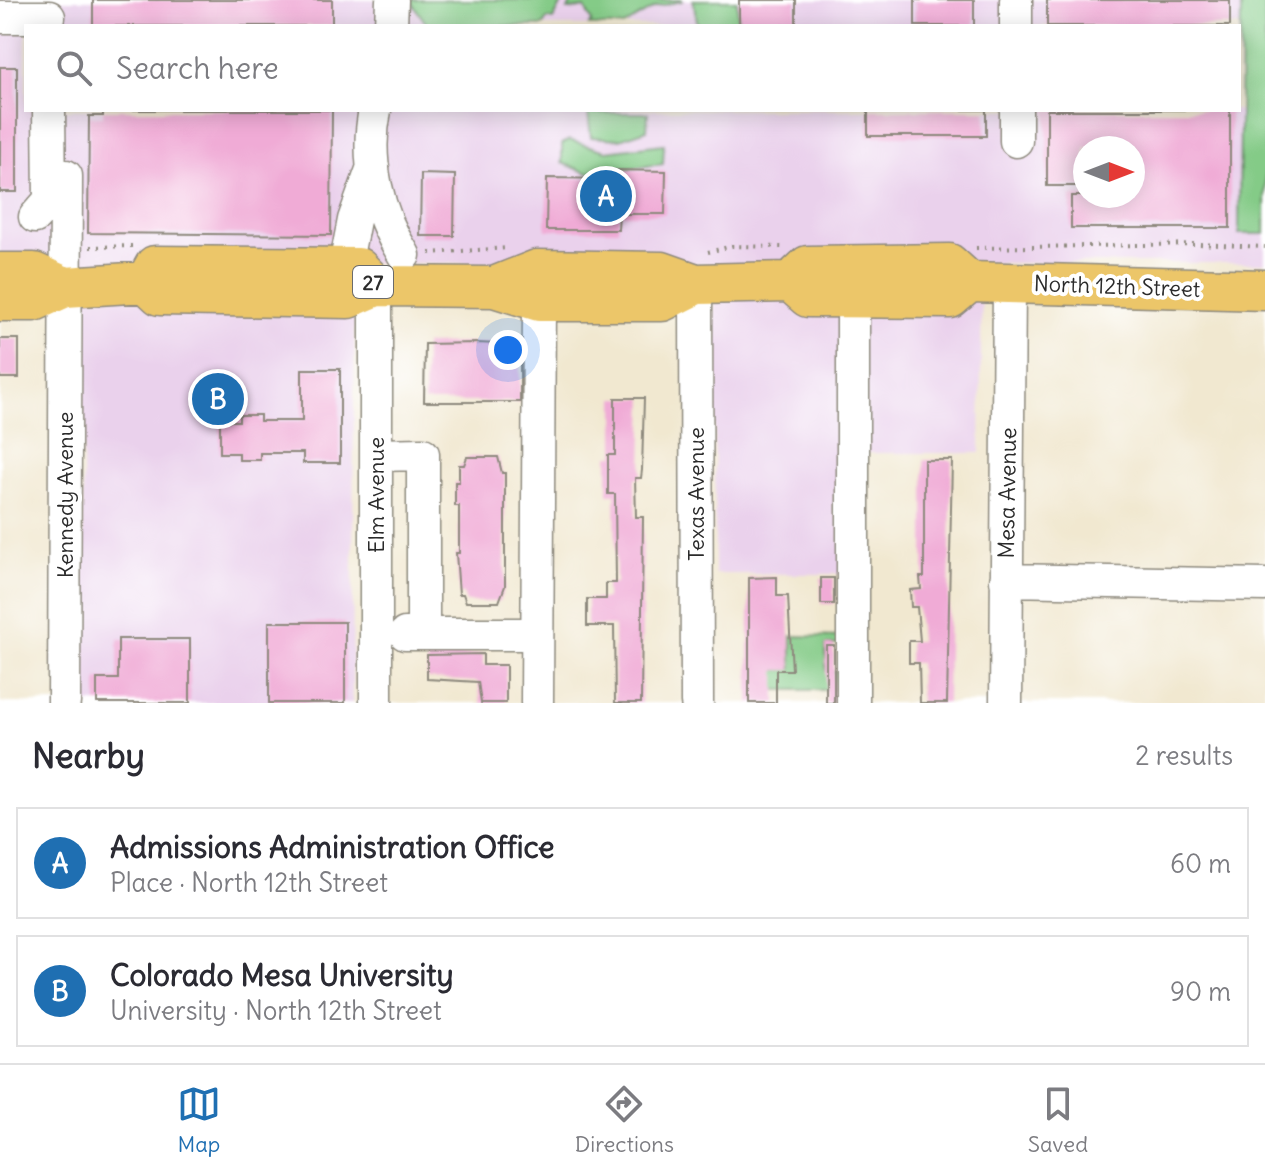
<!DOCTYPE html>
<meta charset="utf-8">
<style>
:root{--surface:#fff;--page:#f2f2f3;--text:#2b2b33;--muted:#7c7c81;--line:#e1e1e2;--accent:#1f6fb2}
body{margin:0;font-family:Delius,sans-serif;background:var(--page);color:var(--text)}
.compass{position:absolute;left:1073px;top:136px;width:72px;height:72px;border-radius:50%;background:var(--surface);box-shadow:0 4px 20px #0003;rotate:90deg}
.you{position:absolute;left:508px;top:350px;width:28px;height:28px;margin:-20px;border:6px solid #fff;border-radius:50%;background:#1a73e8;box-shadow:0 0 0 12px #1a73e833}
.badge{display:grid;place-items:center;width:52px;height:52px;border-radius:50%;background:var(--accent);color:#fff;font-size:26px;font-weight:700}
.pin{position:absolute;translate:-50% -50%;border:4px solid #fff;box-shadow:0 2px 8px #0006}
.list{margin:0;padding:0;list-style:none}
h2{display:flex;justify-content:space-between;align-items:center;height:104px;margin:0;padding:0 32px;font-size:34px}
h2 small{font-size:26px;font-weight:400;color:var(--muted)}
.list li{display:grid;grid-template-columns:52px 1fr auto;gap:24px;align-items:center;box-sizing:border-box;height:112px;margin:0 16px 16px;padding:0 16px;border:2px solid var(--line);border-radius:0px}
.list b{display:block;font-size:30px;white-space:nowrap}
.list p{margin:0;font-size:26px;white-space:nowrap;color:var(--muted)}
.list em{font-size:26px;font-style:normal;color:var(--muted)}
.icon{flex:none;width:44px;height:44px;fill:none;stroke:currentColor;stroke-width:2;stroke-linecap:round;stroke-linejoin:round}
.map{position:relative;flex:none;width:1265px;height:703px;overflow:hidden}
.search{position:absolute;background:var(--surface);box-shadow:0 4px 20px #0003;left:24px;right:24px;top:24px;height:88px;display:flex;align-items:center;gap:20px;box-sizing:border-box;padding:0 28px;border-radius:0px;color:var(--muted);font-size:30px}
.sheet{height:360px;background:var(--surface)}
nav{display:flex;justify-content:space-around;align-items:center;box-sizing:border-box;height:112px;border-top:2px solid var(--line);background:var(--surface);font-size:22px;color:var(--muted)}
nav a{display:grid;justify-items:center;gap:4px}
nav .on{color:var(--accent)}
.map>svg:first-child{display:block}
.built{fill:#ead1ec;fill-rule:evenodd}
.green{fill:#84cb87;stroke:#587b59;stroke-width:2}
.building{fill:#f0abd6}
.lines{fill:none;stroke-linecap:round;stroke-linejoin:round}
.minor-casing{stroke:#8e8a7e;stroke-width:35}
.major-casing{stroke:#8e8a7e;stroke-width:43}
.path{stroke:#8e8a7e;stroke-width:4;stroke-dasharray:2 6;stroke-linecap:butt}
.minor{stroke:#fff;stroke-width:32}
.major{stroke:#ecc669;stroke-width:40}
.labels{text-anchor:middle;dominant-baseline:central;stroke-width:8;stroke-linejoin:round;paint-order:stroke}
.shield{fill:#fff;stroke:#6b6b6b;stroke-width:2}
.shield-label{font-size:20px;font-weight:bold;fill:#2b2b2b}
.street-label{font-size:22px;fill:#2b2b2b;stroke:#fff}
</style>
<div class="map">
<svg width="1265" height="703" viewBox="0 0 1265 703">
<rect width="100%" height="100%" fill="#fff"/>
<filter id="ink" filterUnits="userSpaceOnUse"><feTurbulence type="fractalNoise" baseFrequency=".0125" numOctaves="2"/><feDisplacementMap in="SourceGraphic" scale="16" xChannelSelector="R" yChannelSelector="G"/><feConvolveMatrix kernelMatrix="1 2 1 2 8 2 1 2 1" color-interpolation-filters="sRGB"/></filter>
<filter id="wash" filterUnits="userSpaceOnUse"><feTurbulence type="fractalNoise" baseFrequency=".006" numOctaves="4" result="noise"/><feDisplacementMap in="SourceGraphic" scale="32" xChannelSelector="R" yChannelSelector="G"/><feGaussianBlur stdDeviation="1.8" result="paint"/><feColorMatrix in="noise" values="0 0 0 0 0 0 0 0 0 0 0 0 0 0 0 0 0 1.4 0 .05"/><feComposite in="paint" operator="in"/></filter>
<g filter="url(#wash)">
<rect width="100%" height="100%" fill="#f1e8d0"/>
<!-- built -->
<path class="built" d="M0 0H1265V263H982L980 453H848V574H715L714 263H355L352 703H83V262H0ZM26 26H1239V110H26ZM1085 148H1133V196H1085Z"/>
<!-- green -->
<path class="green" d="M410 0H564L553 20 547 19 543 26H428Z
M572 0H682V1L655 7 624 26H589L592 22 585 8 568 10Z
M693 0H737L738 26H698Z
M1241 0H1265V234H1239Z
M588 113H648L647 130 620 139 591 137Z
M569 140 606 151 664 144 663 164 588 173 562 163V144Z
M792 636 845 637V645H826V671H845V690H775V670L792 669Z"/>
<g id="blocks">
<!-- building -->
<path class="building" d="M93 0H332V26H93Z
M739 0H796V26H739Z
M915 0H974V26H915Z
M1047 0H1230V26H1047Z
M0 67H17V192H0Z
M103 110H332L331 235 88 233 89 116H103Z
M868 110H986V136H868Z
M1047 110H1230V228H1071V196H1133V148H1085V186H1047Z
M614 170 666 171 665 214H619L618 230H546L547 178 614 179Z
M421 174 455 175 454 236H420Z
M0 339H19V378H0Z
M477 343 520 345V402H424L425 344Z
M302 369H340V463H303V453H260V460H239V453H220V421H239V415H260V421H302Z
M615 398H644L642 470 641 478H635L636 517H643L641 703H615L614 626H587V599H606V583H616L615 494H608V455H615Z
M467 457H498L502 473H505V586L499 602H466L463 594H459L456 553H459V506H455V482H459V465H464Z
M924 460H952L947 703H920L919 663H909V641H920L917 607H911L910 590 921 589 920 577H924Z
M777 577V596H788L792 670H776V703H749V578Z
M821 578H834V604H821Z
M269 622H345V703H269Z
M118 639H190V703H97V679H118Z
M826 645H834V703H826Z
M483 654V665H506V703H481L478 682 427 679V655Z"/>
</g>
</g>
<g filter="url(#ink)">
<use href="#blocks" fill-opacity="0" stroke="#8e8a7e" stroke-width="2"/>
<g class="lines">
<!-- minor casing -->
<g class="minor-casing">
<path id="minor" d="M1016 0V26
M0 17H49
M391 26 392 0
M375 110C365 159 377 213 404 255
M1016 110V141
M35 217 50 200 49 110
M347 256 354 220 373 167
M696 284 697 703
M376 286V703
M377 455 423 454V634
M1006 580 1265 585
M405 634H537
M64 703 66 176
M537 703 539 301
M853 703V319L857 298
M1006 703 1009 283"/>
</g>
<!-- major casing -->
<g class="major-casing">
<path id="major" d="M0 273H34L65 287
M969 282 1265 290
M376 286 494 287 539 301H662L696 284
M494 287 537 270 662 272 696 284 791 282 808 297 950 298 969 282 949 264 808 266 791 282
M0 301H34L65 287 146 282 160 295 348 298 376 286 358 268 155 266 146 282"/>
</g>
<!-- path -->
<path class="path" d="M981 136V141
M90 247 133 246
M976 248 1198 244 1265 247
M708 252 732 246 783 247
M430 253 509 248"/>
<!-- minor -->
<use href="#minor" class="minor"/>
<!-- major -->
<use href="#major" class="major"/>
</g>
</g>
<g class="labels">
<!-- shield labels -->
<rect class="shield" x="353" y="266" width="40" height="32" rx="6"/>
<g class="shield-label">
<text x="373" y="282">27</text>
</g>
<!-- street labels -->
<g class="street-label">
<text transform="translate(1117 286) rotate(2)">North 12th Street</text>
<text transform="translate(1007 493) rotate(-89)">Mesa Avenue</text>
<text transform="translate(696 494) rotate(-90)">Texas Avenue</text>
<text transform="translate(65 495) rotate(-90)">Kennedy Avenue</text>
<text transform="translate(376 495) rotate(-90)">Elm Avenue</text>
</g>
</g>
</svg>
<svg class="compass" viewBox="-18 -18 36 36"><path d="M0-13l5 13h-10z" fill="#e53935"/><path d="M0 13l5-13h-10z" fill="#7c7c81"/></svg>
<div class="you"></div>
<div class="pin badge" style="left:606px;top:196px">A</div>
<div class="pin badge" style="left:218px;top:399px">B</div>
<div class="search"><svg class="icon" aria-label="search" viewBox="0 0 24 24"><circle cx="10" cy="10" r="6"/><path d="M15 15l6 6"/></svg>Search here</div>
</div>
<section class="sheet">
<h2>Nearby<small>2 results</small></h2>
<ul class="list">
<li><span class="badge">A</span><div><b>Admissions Administration Office</b><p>Place · North 12th Street</p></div><em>60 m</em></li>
<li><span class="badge">B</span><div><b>Colorado Mesa University</b><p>University · North 12th Street</p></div><em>90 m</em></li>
</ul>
</section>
<nav>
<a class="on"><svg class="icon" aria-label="map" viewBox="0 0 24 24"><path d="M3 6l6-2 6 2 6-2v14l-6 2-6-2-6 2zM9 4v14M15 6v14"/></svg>Map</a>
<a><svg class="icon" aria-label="directions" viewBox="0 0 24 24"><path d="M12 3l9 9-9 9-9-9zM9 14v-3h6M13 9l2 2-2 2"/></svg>Directions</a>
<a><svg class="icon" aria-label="saved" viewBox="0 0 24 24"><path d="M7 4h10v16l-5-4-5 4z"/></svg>Saved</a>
</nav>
